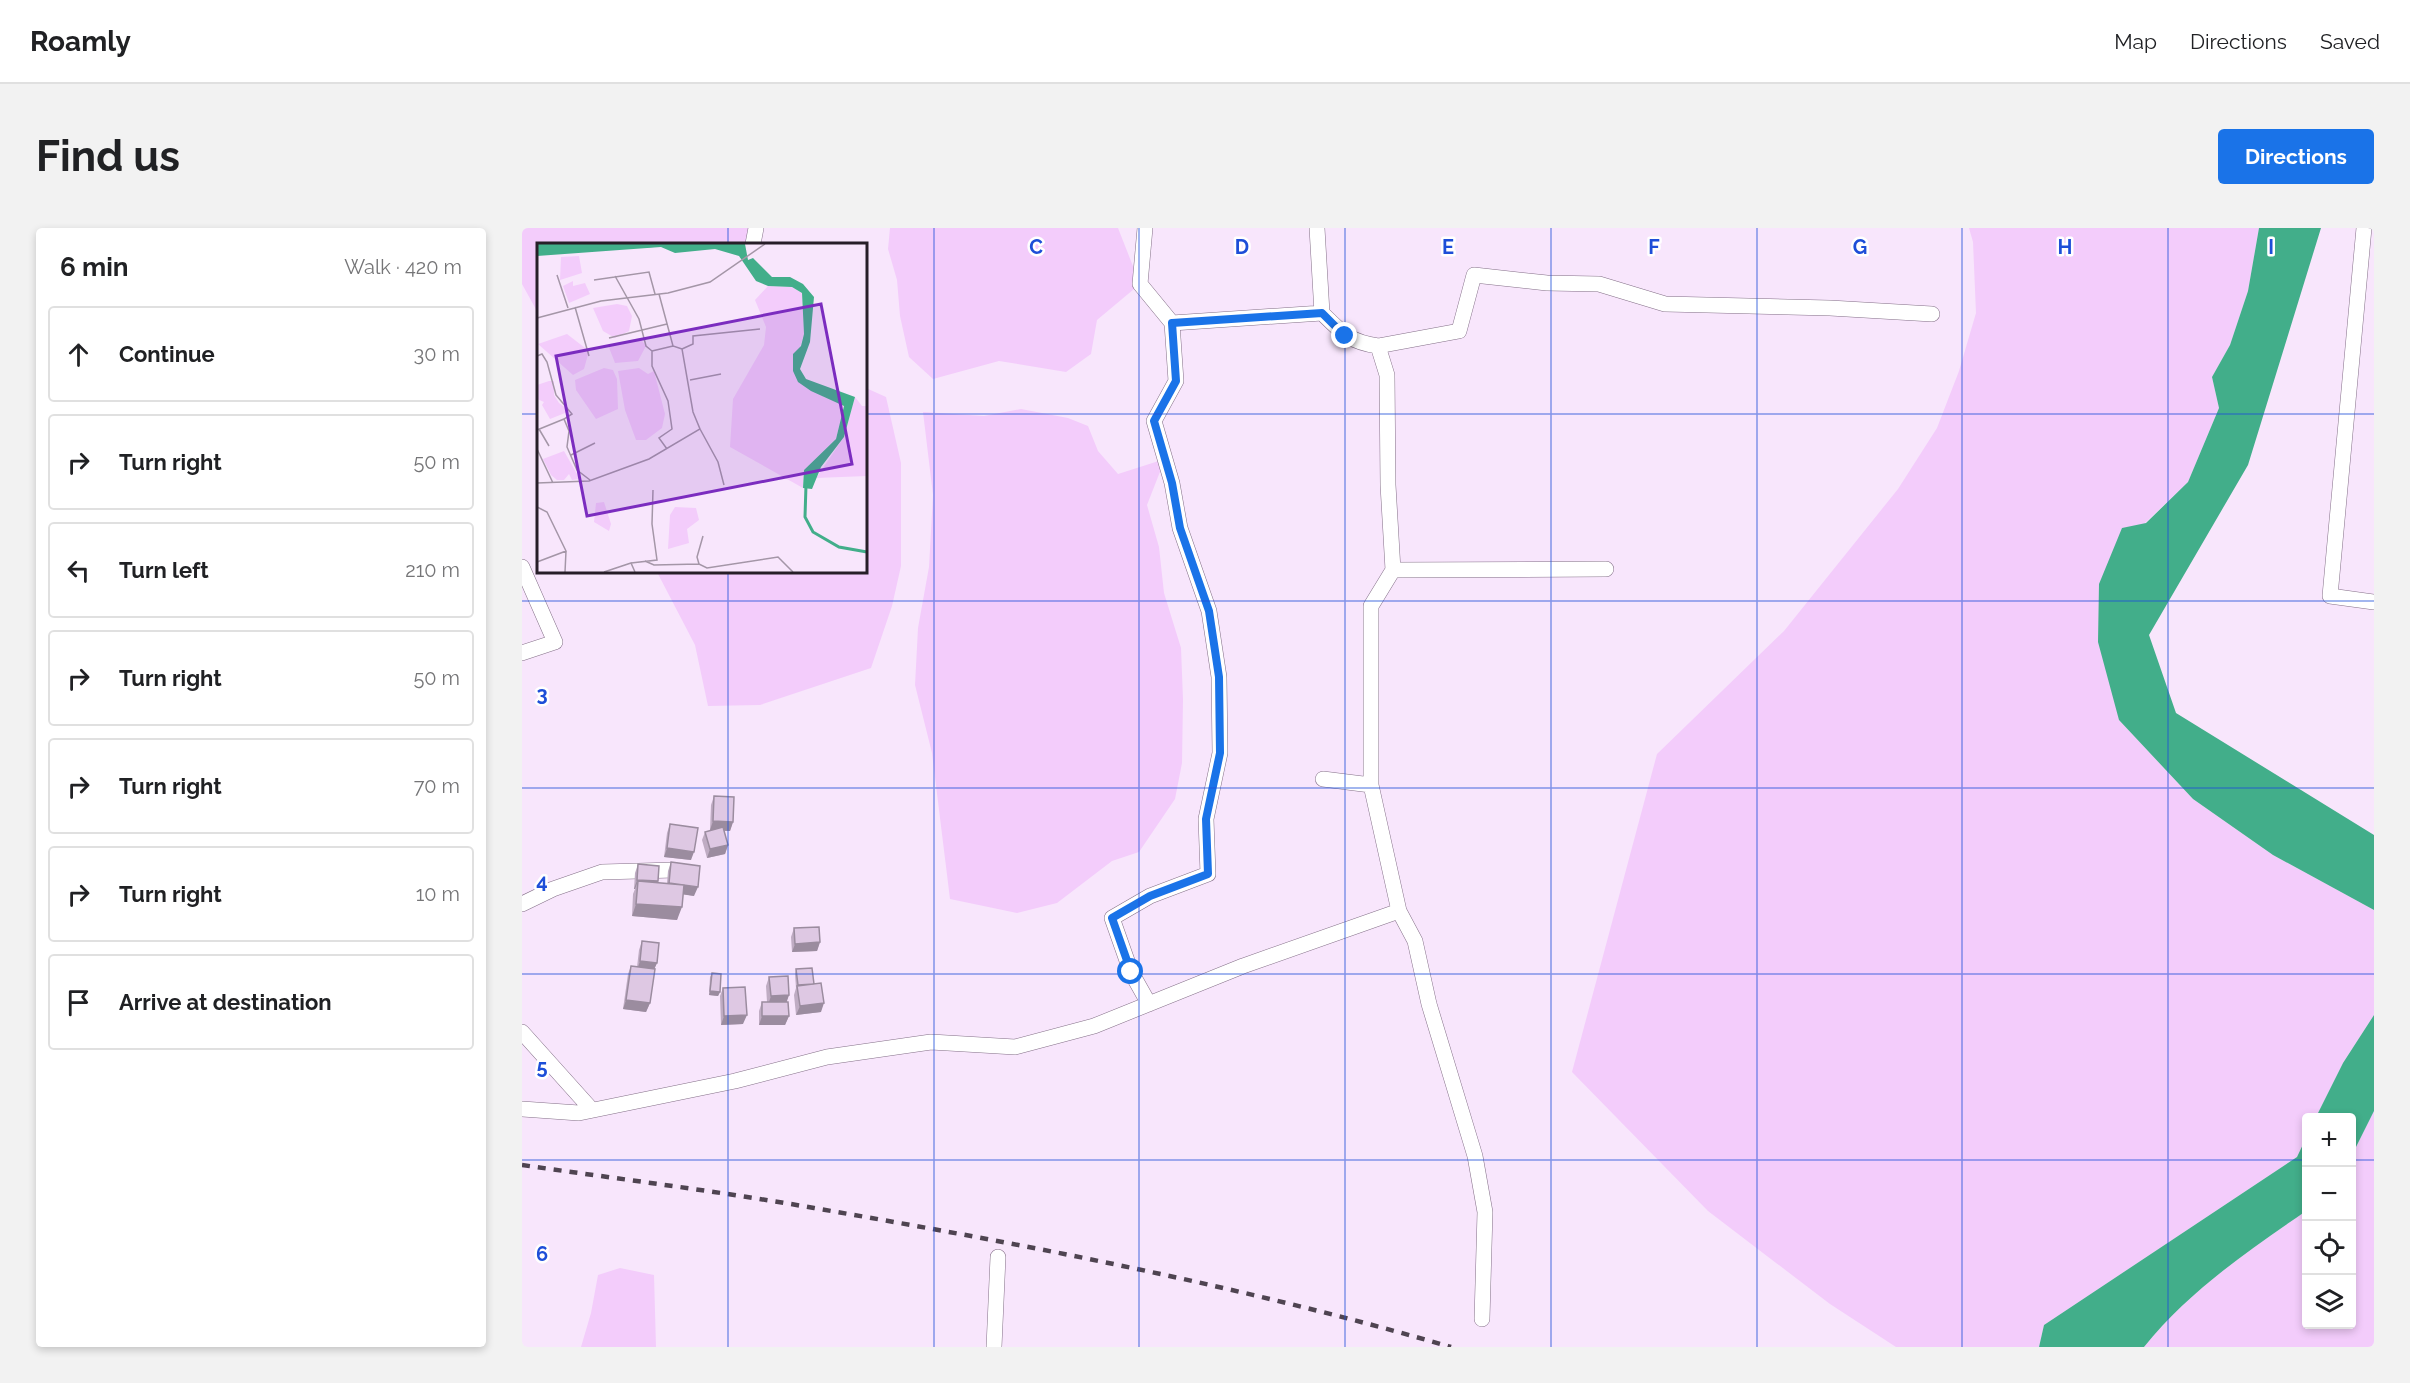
<!DOCTYPE html>
<meta charset="utf-8">
<style>
:root{--surface:#fff;--page:#f2f2f2;--text:#202124;--muted:#757577;--line:#e0e0e0;--accent:#1a73e8}
body{margin:0;font-family:Raleway,sans-serif;background:var(--page);color:var(--text)}
.controls{position:absolute;right:18px;bottom:18px;display:grid;overflow:hidden;border-radius:6px;box-shadow:0 3px 9px #0003}
.controls button{width:54px;height:54px;display:grid;place-items:center;padding:0;border:0;border-bottom:2px solid var(--line);background:var(--surface);color:var(--text);font:30px sans-serif}
.stop{position:absolute;width:18px;height:18px;margin:-14px;border:4px solid #1a73e8;border-radius:50%;background:#fff}
.stop.end{background:#1a73e8;border-color:#fff;box-shadow:0 2px 6px #0008}
.list{margin:0;padding:0;list-style:none}
h2{display:flex;justify-content:space-between;align-items:center;height:78px;margin:0;padding:0 24px;font-size:26px}
h2 small{font-size:20px;font-weight:400;color:var(--muted)}
.list li{display:grid;grid-template-columns:39px 1fr auto;gap:18px;align-items:center;box-sizing:border-box;height:96px;margin:0 12px 12px;padding:0 12px;border:2px solid var(--line);border-radius:6px}
.list b{display:block;font-size:22px;white-space:nowrap}
.list em{font-size:20px;font-style:normal;color:var(--muted)}
.icon{flex:none;width:33px;height:33px;fill:none;stroke:currentColor;stroke-width:2;stroke-linecap:round;stroke-linejoin:round}
.map{position:relative;flex:none;width:1852px;height:1119px;overflow:hidden;border-radius:6px}
header{display:flex;align-items:center;gap:36px;box-sizing:border-box;height:84px;padding:0 30px;background:var(--surface);border-bottom:2px solid var(--line)}
header strong{font-size:28px}
nav{display:flex;gap:33px;margin-inline-start:auto;font-size:21px}
.intro{display:flex;align-items:center;justify-content:space-between;box-sizing:border-box;height:144px;padding:0 36px}
h1{margin:0;font-size:42px}
.button{padding:15px 27px;border-radius:6px;background:var(--accent);color:#fff;font-size:21px;font-weight:700}
main{display:flex;gap:36px;padding:0 36px}
aside{flex:1;background:var(--surface);border-radius:6px;box-shadow:0 3px 9px #0003}
.map>svg:first-child{display:block}
.green{fill:#f3ccfb}
.water{fill:#42ae8a}
.lines{fill:none;stroke-linecap:round;stroke-linejoin:round}
.minor-casing{stroke:#847088;stroke-width:16}
.minor{stroke:#fff;stroke-width:15}
.rail{stroke:#4f4451;stroke-width:4.5;stroke-dasharray:8 8;stroke-linecap:butt}
.wall{fill:#bfacc3}
.shaded-wall{fill:#9b8c9f}
.building{fill:#dec8e3;stroke:#9b8c9f;stroke-width:1.5}
.route{stroke:#1a73e8;stroke-width:8}
.grid{fill:none;stroke:#1d4ed8;stroke-width:1.5;stroke-opacity:0.55}
.inset-river{fill:none;stroke:#42ae8a;stroke-width:3}
.inset-road{fill:none;stroke:#a496a7;stroke-width:1.5}
.view{fill:#7b2cbf;fill-opacity:0.15;stroke:#7b2cbf;stroke-width:3}
.inset-edge{fill:none;stroke:#271e28;stroke-width:3}
.grid-label{font-size:20px;text-anchor:middle;font-weight:bold;fill:#1d4ed8;stroke:#fff;stroke-width:5;stroke-linejoin:round;paint-order:stroke}
</style>
<header>
<strong>Roamly</strong>
<nav><a>Map</a><a>Directions</a><a>Saved</a></nav>
</header>
<div class="intro"><h1>Find us</h1><a class="button">Directions</a></div>
<main>
<aside>
<h2>6 min<small>Walk · 420 m</small></h2>
<ul class="list">
<li><svg class="icon" aria-label="ahead" viewBox="0 0 24 24"><path d="M12 20V5M6 11l6-6 6 6"/></svg><div><b>Continue</b></div><em>30 m</em></li>
<li><svg class="icon" aria-label="right" viewBox="0 0 24 24"><path d="M7 20v-9h11M14 6l5 5-5 5"/></svg><div><b>Turn right</b></div><em>50 m</em></li>
<li><svg class="icon" aria-label="left" viewBox="0 0 24 24"><path d="M17 20v-9H6M10 6l-5 5 5 5"/></svg><div><b>Turn left</b></div><em>210 m</em></li>
<li><svg class="icon" aria-label="right" viewBox="0 0 24 24"><path d="M7 20v-9h11M14 6l5 5-5 5"/></svg><div><b>Turn right</b></div><em>50 m</em></li>
<li><svg class="icon" aria-label="right" viewBox="0 0 24 24"><path d="M7 20v-9h11M14 6l5 5-5 5"/></svg><div><b>Turn right</b></div><em>70 m</em></li>
<li><svg class="icon" aria-label="right" viewBox="0 0 24 24"><path d="M7 20v-9h11M14 6l5 5-5 5"/></svg><div><b>Turn right</b></div><em>10 m</em></li>
<li><svg class="icon" aria-label="arrive" viewBox="0 0 24 24"><path d="M6 21V4h12l-3 4 3 4H6"/></svg><div><b>Arrive at destination</b></div></li>
</ul>
</aside>
<div class="map">
<svg width="1852" height="1119" viewBox="0 0 1852 1119">
<rect width="100%" height="100%" fill="#f8e6fc"/>
<!-- green -->
<path class="green" d="M0 0H227L229 16H16V85L0 56Z
M368 0H596L618 56 575 92 569 126 544 144 477 133 411 151 387 129 378 88 375 52 366 21Z
M1447 0H1737L1726 63 1708 117 1690 149 1697 180 1666 254 1623 295 1597 492 1671 571 1751 627 1852 682V787L1821 835 1794 889 1784 890V910L1775 929 1522 1097 1517 1119H1374L1308 1076 1186 983 1050 844 1135 526 1262 403 1376 261 1415 200 1437 143 1454 85 1451 14Z
M344 160 364 169 379 235V338L370 378 349 440 238 477 186 478 173 417 135 344H344Z
M499 181 546 190 566 198 576 223 596 246 643 231 625 277 637 319 642 365 659 420 661 471 660 535 653 571 617 624 590 633 535 675 495 685 428 671 410 525 393 457 396 400 407 339 411 267 401 184 462 188Z
M1852 883V1119H1622C1667 1063 1726 1023 1784 983V1096H1830V927Z
M98 1040 132 1047 134 1119H59L69 1085 76 1047Z"/>
<!-- water -->
<path class="water" d="M1737 0H1799L1726 237 1627 407 1654 485 1852 607V682L1751 627 1671 571 1597 492 1576 414 1577 356 1600 300 1624 295 1666 254 1697 180 1690 149 1708 117 1726 63Z
M1852 787V883L1830 927V890L1794 889 1821 835Z
M1784 910V983C1726 1023 1667 1063 1622 1119H1517L1522 1097 1775 929Z"/>
<g class="lines">
<!-- minor casing -->
<g class="minor-casing">
<path id="minor" d="M623 0 618 56 650 95 654 153 632 193 650 255 658 300 687 383 697 449 698 525 684 591 686 646 628 668 590 690 609 744 627 776
M795 0 800 85C820 105 828 114 856 118
M1842 0 1808 368 1852 374
M231 16 234 0
M650 95 800 85
M0 339 33 414 0 425
M871 342 1084 341
M801 551 849 557
M0 676 31 661 80 644 152 642
M877 683 893 713 907 776 953 928 963 984 960 1091
M0 804 70 882
M0 881 57 885 213 853 305 829 409 814 493 819 572 798 721 738 877 683 849 557V378L871 342 866 257 865 147 856 118 937 103 952 47 1025 55 1077 56 1143 76 1308 80 1410 86
M472 1119 476 1029"/>
</g>
<!-- minor -->
<use href="#minor" class="minor"/>
<!-- rail -->
<path class="rail" d="M0 937C97 951 195 963 292 980 507 1017 720 1058 929 1119"/>
</g>
<!-- wall -->
<path class="wall" d="M192 568 211 594 208 603H202L206 617 203 626 185 630 180 612 183 604 190 602H188L189 577Z
M148 596 169 632 142 629 145 605Z
M149 634 172 668 161 666 155 692 110 688 111 666 113 661H112L113 645 116 636 136 653 135 655H145L146 643Z
M272 700 298 714 295 723 270 724 269 709Z
M120 713 135 735 132 741 128 775 124 784 101 781 106 746 109 738 115 739 117 722Z
M274 741 292 756 299 784 274 787 272 767 274 760 273 746Z
M190 745 198 764 196 768 187 767 188 749Z
M247 749 267 767 264 774 267 788 263 797H237V783L240 774H245L244 758Z
M201 760 221 796 199 797 198 768Z"/>
<!-- shaded-wall -->
<path class="shaded-wall" d="M191 593 211 594 208 603 188 602Z
M206 617 203 626 185 630 188 621Z
M145 620 172 624 169 632 142 629Z
M115 652 136 653 133 662 116 653 113 661H112Z
M147 655 176 659 172 668 144 664Z
M114 676 160 679 155 692 110 688Z
M298 714 295 723 270 724 273 716Z
M118 733 135 735 131 744 115 742Z
M188 763 198 764 196 768 187 767Z
M267 767 264 776 246 777 249 768Z
M104 772 128 775 124 784 101 781Z
M302 775 299 784 274 787 278 778Z
M225 787 221 796 199 797 202 788Z
M240 788H267L263 797H237Z"/>
<!-- building -->
<path class="building" d="M192 568 212 569 211 594 191 593Z
M148 596 176 600 172 624 145 620Z
M201 599 206 617 188 621 183 604Z
M149 634 178 638 176 659 147 655Z
M116 636 137 638 136 653 115 652Z
M116 653 162 657 160 679 114 676Z
M297 699 298 714 273 716 272 700Z
M120 713 137 715 135 735 118 733Z
M109 738 133 741 128 775 104 772Z
M290 740 292 756 276 757 274 741Z
M190 745 199 746 198 764 188 763Z
M266 748 267 767 249 768 247 749Z
M299 755 302 775 278 778 275 758Z
M223 759 225 787 202 788 201 760Z
M240 774H266L267 788H240Z"/>
<g class="lines">
<!-- route -->
<path class="route" d="M609 744 590 690 628 668 686 646 684 591 698 525 697 449 687 383 658 300 650 255 632 193 654 153 650 95 800 85 823 108"/>
</g>
<!-- grid -->
<path class="grid" d="M206 0V16M412 0V1119M617 0V1119M823 0V1119M1029 0V1119M1235 0V1119M1440 0V1119M1646 0V1119M0 186H16M344 186H1852M206 344V1119M0 373H1852M0 560H1852M0 746H1852M0 932H1784M1830 932H1852"/>
<!-- overview -->
<g transform="translate(15 15)">
<rect width="330" height="330" fill="#f8e6fc"/>
<path d="M42 13 45 30 23 37 24 14ZM36 38V43L48 40 53 51 32 60 26 43ZM231 43 255 44 265 50 267 91 256 128 287 154 307 162 299 196 267 227 266 245 193 204 196 156 227 102 229 84 218 57ZM80 61 90 63 95 73 92 88 78 95 66 88 56 65ZM30 91 52 108 47 126 36 132 1 101ZM103 95 109 103 101 118 78 120 71 102ZM67 125 76 127 80 136 81 166 59 176 39 147 38 137ZM102 125 111 131 117 128 128 171 125 185 109 197H99L88 167 81 128ZM12 138H17V152L22 160 33 168 13 176 5 162 7 159 0 156V142ZM318 154 325 163H330V233L279 235 307 194ZM27 208 40 231 42 236 35 237 32 231 27 237H20L14 232 6 216ZM67 259 74 281 72 288 57 279 59 260ZM138 264 159 265 162 277 150 286 152 300 131 306 133 272Z" fill="#f3ccfb"/>
<path d="M0 1H208L211 17 216 15 235 34H253L266 41 277 54 273 99 263 126 269 136 318 154 307 194 284 224 275 246 266 245 267 227 299 196 307 163 274 148 261 139 256 128V111L264 103 267 91 265 50 255 44 231 43 219 38 202 13 178 6 138 10 124 4 0 13Z" fill="#42ae8a"/>
<path class="inset-river" d="M0 9 144 1M269 242 268 274 276 289 302 304 330 309"/>
<path class="inset-road" d="M20 32 31 65M78 33 102 76 109 103 115 108V123L131 158 135 186 122 195 130 206M57 37 112 29 118 51M122 51 136 103 145 106M38 64 52 113M0 75 64 58 131 50 173 39 228 1M72 95 130 81M115 108 136 103M0 113 5 111 10 119 19 152 35 171 27 176 32 188 30 204 40 227 53 237M153 137 184 131M2 186 12 203M163 186 181 219 187 242M0 187 27 176M0 206 16 240M34 212 58 200M0 240 52 238 112 216 163 186 156 169 145 106 156 101V93L223 86M0 264 10 269 29 308 0 319M108 318 117 322 162 321 170 325 241 314 256 329M94 320 120 317 115 281 116 247M162 321 160 314 166 293M28 329 29 308M67 329 94 320 98 329"/>
<path class="view" d="M284 61 315 221 50 273 19 113Z"/>
<rect width="330" height="330" class="inset-edge"/>
</g>
<g class="grid-label">
<text x="514" y="26">C</text>
<text x="720" y="26">D</text>
<text x="926" y="26">E</text>
<text x="1132" y="26">F</text>
<text x="1338" y="26">G</text>
<text x="1543" y="26">H</text>
<text x="1749" y="26">I</text>
<text x="20" y="473">3</text>
<text x="20" y="660">4</text>
<text x="20" y="846">5</text>
<text x="20" y="1033">6</text>
</g>
</svg>
<div class="controls">
<button>+</button>
<button>−</button>
<button><svg class="icon" aria-label="locate" viewBox="0 0 24 24"><circle cx="12" cy="12" r="6"/><path d="M12 2v4M12 18v4M2 12h4M18 12h4"/></svg></button>
<button><svg class="icon" aria-label="layers" viewBox="0 0 24 24"><path d="M12 4l9 5-9 5-9-5zM3 14l9 5 9-5"/></svg></button>
</div>
<div class="stop" style="left:609px;top:744px"></div>
<div class="stop end" style="left:823px;top:108px"></div>
</div>
</main>
